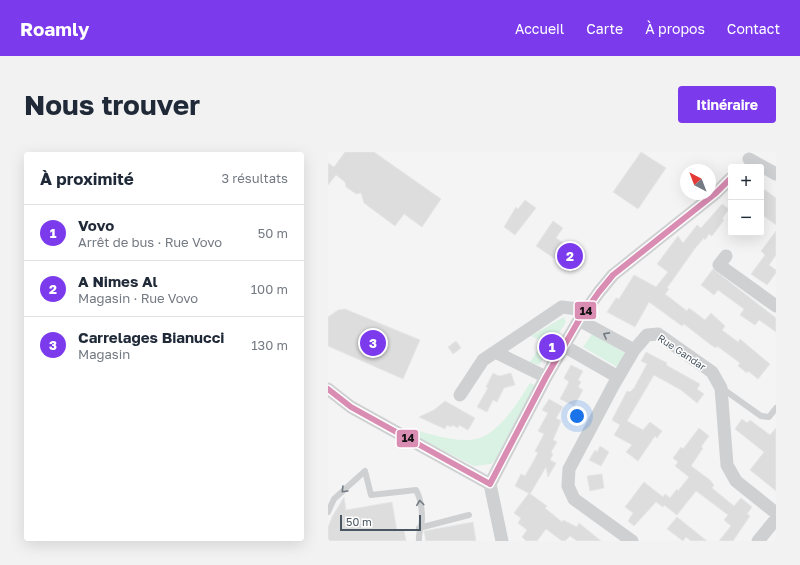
<!DOCTYPE html>
<html lang="fr">
<meta charset="utf-8">
<style>
:root{--surface:#fff;--page:#f2f2f3;--text:#1f2937;--muted:#747a83;--line:#e0e1e3;--accent:#7c3aed}
body{margin:0;font-family:"Golos Text",sans-serif;background:var(--page);color:var(--text)}
.controls{position:absolute;right:12px;top:12px;display:grid;overflow:hidden;border-radius:4px;box-shadow:0 4px 16px #0002}
.controls button{width:36px;height:36px;display:grid;place-items:center;padding:0;border:0;border-bottom:1px solid var(--line);background:var(--surface);color:var(--text);font:20px sans-serif}
.compass{position:absolute;left:352px;top:12px;width:36px;height:36px;border-radius:50%;background:var(--surface);box-shadow:0 4px 16px #0002;rotate:318deg}
.scale{position:absolute;left:12px;bottom:10px;width:81px;box-sizing:border-box;padding-left:4px;border:2px solid #4a5661;border-top:0;font-size:11px;line-height:14px;white-space:nowrap;color:#4a5661;-webkit-text-stroke:3px #fff;paint-order:stroke}
.you{position:absolute;left:249px;top:264px;width:14px;height:14px;margin:-10px;border:3px solid #fff;border-radius:50%;background:#1a73e8;box-shadow:0 0 0 6px #1a73e833}
.badge{display:grid;place-items:center;width:26px;height:26px;border-radius:50%;background:var(--accent);color:#fff;font-size:13px;font-weight:700}
.pin{position:absolute;translate:-50% -50%;border:2px solid #fff;box-shadow:0 1px 4px #0006}
.list{margin:0;padding:0;list-style:none}
h2{display:flex;justify-content:space-between;align-items:center;height:52px;margin:0;padding:0 16px;font-size:17px}
h2 small{font-size:13px;font-weight:400;color:var(--muted)}
.list li{display:grid;grid-template-columns:26px 1fr auto;gap:12px;align-items:center;box-sizing:border-box;height:56px;padding:0 16px;border-top:1px solid var(--line)}
.list b{display:block;font-size:15px;white-space:nowrap}
.list p{margin:0;font-size:13px;white-space:nowrap;color:var(--muted)}
.list em{font-size:13px;font-style:normal;color:var(--muted)}
.map{position:relative;flex:none;width:448px;height:389px;overflow:hidden;border-radius:4px}
header{display:flex;align-items:center;gap:24px;box-sizing:border-box;height:56px;padding:0 20px;background:var(--accent);color:#fff}
header strong{font-size:19px}
nav{display:flex;gap:22px;margin-inline-start:auto;font-size:14px}
.intro{display:flex;align-items:center;justify-content:space-between;box-sizing:border-box;height:96px;padding:0 24px}
h1{margin:0;font-size:28px}
.button{padding:10px 18px;border-radius:4px;background:var(--accent);color:#fff;font-size:14px;font-weight:700}
main{display:flex;gap:24px;padding:0 24px}
aside{flex:1;background:var(--surface);border-radius:4px;box-shadow:0 4px 16px #0002}
.map>svg:first-child{display:block}
.green{fill:#d9f2e3}
.building{fill:#ddddde;stroke:#e5e6e7}
.lines{fill:none;stroke-linecap:round;stroke-linejoin:round}
.service{stroke:#ced0d2;stroke-width:6}
.minor{stroke:#ced0d2;stroke-width:13}
.bus-1-casing{stroke:#fff;stroke-width:9}
.bus-1{stroke:#da8db3;stroke-width:6}
.oneway{stroke:#727b83}
.labels{text-anchor:middle;dominant-baseline:central;stroke-width:3;stroke-linejoin:round;paint-order:stroke}
.street-label{font-size:10px;fill:#4a5661;stroke:#fff}
.line-badge{stroke:#fff;stroke-width:1.5}
.pale-badge-label{font-size:11px;text-anchor:middle;font-weight:bold;fill:#111}
</style>
<header>
<strong>Roamly</strong>
<nav><a>Accueil</a><a>Carte</a><a>À propos</a><a>Contact</a></nav>
</header>
<div class="intro"><h1>Nous trouver</h1><a class="button">Itinéraire</a></div>
<main>
<aside>
<h2>À proximité<small>3 résultats</small></h2>
<ul class="list">
<li><span class="badge">1</span><div><b>Vovo</b><p>Arrêt de bus · Rue Vovo</p></div><em>50 m</em></li>
<li><span class="badge">2</span><div><b>A Nimes Al</b><p>Magasin · Rue Vovo</p></div><em>100 m</em></li>
<li><span class="badge">3</span><div><b>Carrelages Bianucci</b><p>Magasin</p></div><em>130 m</em></li>
</ul>
</aside>
<div class="map">
<svg width="448" height="389" viewBox="0 0 448 389">
<rect width="100%" height="100%" fill="#f4f4f4"/>
<!-- green -->
<path class="green" d="M236 165 238 170 211 213 202 210 215 190 203 184Z
M264 182 297 201 289 215 255 195Z
M202 231 209 234 174 302 163 312 146 314 85 283 87 278C105 283 133 292 152 286 173 278 191 249 202 231Z"/>
<!-- building -->
<path class="building" d="M17 0H46L113 47 94 75 76 62 67 74 36 51 33 41 28 42 18 35 17 30 8 23 0 33V11L6 15Z
M313 0 338 16 310 57 285 40Z
M433 35 448 46V73L433 62Z
M197 48 208 56 187 83 176 75 188 55 190 57Z
M394 52 401 57 394 67 396 68 384 84 381 82 377 88 376 86 368 95 339 136 341 137 337 142 359 159 361 156 377 168 383 161 397 174 394 178 410 190 412 187 442 212 430 227 420 219 419 221 410 214 412 211 389 194 388 196 383 193 356 172 354 174 321 150 307 175 279 160 288 146 291 147 306 123 328 135 340 120 329 112 350 84 355 91 369 73 373 76Z
M225 69 235 76 228 86 255 104 245 119 208 94Z
M448 79V103L441 113 448 118V121L439 133 423 122 437 103 433 99Z
M385 117 448 166V180L431 168 427 173 412 163 416 157 390 138 386 143 373 133Z
M17 157 92 188 75 227 0 194V165L10 158Z
M128 189 133 196 125 202 120 195Z
M318 200 339 211 338 213 372 232 369 237 376 242 369 251 353 238 326 223 299 269 315 278 322 270 334 279 329 286 327 284 310 309 298 300 304 293 286 283 292 273 284 268 299 239 302 240 306 236 319 212 313 209Z
M243 213 255 219 250 228 253 230 250 235 255 238 246 254 232 247 241 230 236 226Z
M165 221 171 224 183 221 187 233 176 236 169 250 165 248 159 260 149 255 160 236 158 235Z
M221 247 235 255 228 266 233 269 225 288 229 290 223 300 225 302 222 308 228 311 220 325 218 315 202 342 187 334 193 322 197 324 210 301 207 299 216 282 210 279 220 261 214 258Z
M117 249 147 266 140 278 131 273 130 276 124 273 123 275 119 273 117 277 91 265 106 258Z
M414 267 419 271 422 268 442 283 448 276V339L422 318 436 300 407 277Z
M371 276 381 284 373 295 375 296 363 314 382 328 386 333 384 336 406 354 413 346 424 355 419 362 422 364 405 389H391L403 374 396 368 400 363 368 339 349 363 336 353 335 355 328 350 306 374 300 369 305 361 297 355 316 330 335 345 337 342 342 346 349 337 350 339 361 325 347 314 350 310 345 306 353 295 355 297Z
M272 294 281 300 273 314 261 308 267 298 269 300Z
M274 322 276 336 262 339 259 324Z
M201 341 219 354 217 356 234 370 235 368 249 375 251 371 273 389H249L242 384 237 389H234L218 377 209 389H198L194 385 199 378 190 371 193 366 186 361Z
M16 345 18 358 64 350 69 379 76 378 78 389H0V375L4 365Z
M349 365 379 389H363L358 385 355 389 339 377Z
M145 370 148 389H98L96 379Z"/>
<g class="lines">
<!-- service -->
<path class="service" d="M395 237 433 264 441 265 448 256
M0 360 6 347 37 319 43 343 88 338C92 345 94 357 94 367 94 375 90 380 91 389
M91 376 141 363"/>
<!-- minor -->
<path class="minor" d="M421 7 448 22
M398 104 391 113 448 154
M251 168 306 198
M236 194 290 225
M167 200 234 155 257 158
M0 237 23 255 162 332
M132 243 155 208 167 200 218 225
M174 389 162 332 218 225 251 168 271 140 285 123 388 41 403 26
M304 389 246 347 240 334 241 317 285 234 306 198 319 183 330 182 384 220 393 236 399 313 408 329 448 361
M430 389 448 367"/>
<!-- bus-1 casing -->
<g class="bus-1-casing">
<path id="bus-1" d="M0 237 23 255 162 332
M162 332 218 225 251 168 271 140 285 123 388 41 403 26"/>
</g>
<!-- bus-1 -->
<use href="#bus-1" class="bus-1"/>
</g>
<!-- one-way arrows -->
<defs><path id="oneway-chevron" d="M-2-3.5L2.5 0L-2 3.5" fill="none" stroke-width="1.6" stroke-linecap="round" stroke-linejoin="round"/></defs>
<g class="oneway">
<use href="#oneway-chevron" transform="translate(278 183) rotate(-152)"/>
<use href="#oneway-chevron" transform="translate(16 338) rotate(135)"/>
<use href="#oneway-chevron" transform="translate(92 351) rotate(-97)"/>
</g>
<g class="labels">
<!-- street labels -->
<g class="street-label">
<text transform="translate(354 200) rotate(34)">Rue Gandar</text>
</g>
</g>
<g class="line-badge">
<rect x="246" y="149" width="23" height="19" rx="4" fill="#da8db3"/>
<rect x="68" y="277" width="23" height="19" rx="4" fill="#da8db3"/>
</g>
<g class="pale-badge-label">
<text x="258" y="163">14</text>
<text x="80" y="290">14</text>
</g>
</svg>
<div class="controls">
<button>+</button>
<button>−</button>
</div>
<svg class="compass" viewBox="-18 -18 36 36"><path d="M0-13l5 13h-10z" fill="#e53935"/><path d="M0 13l5-13h-10z" fill="#747a83"/></svg>
<div class="scale">50 m</div>
<div class="you"></div>
<div class="pin badge" style="left:224px;top:195px">1</div>
<div class="pin badge" style="left:242px;top:104px">2</div>
<div class="pin badge" style="left:45px;top:191px">3</div>
</div>
</main>
